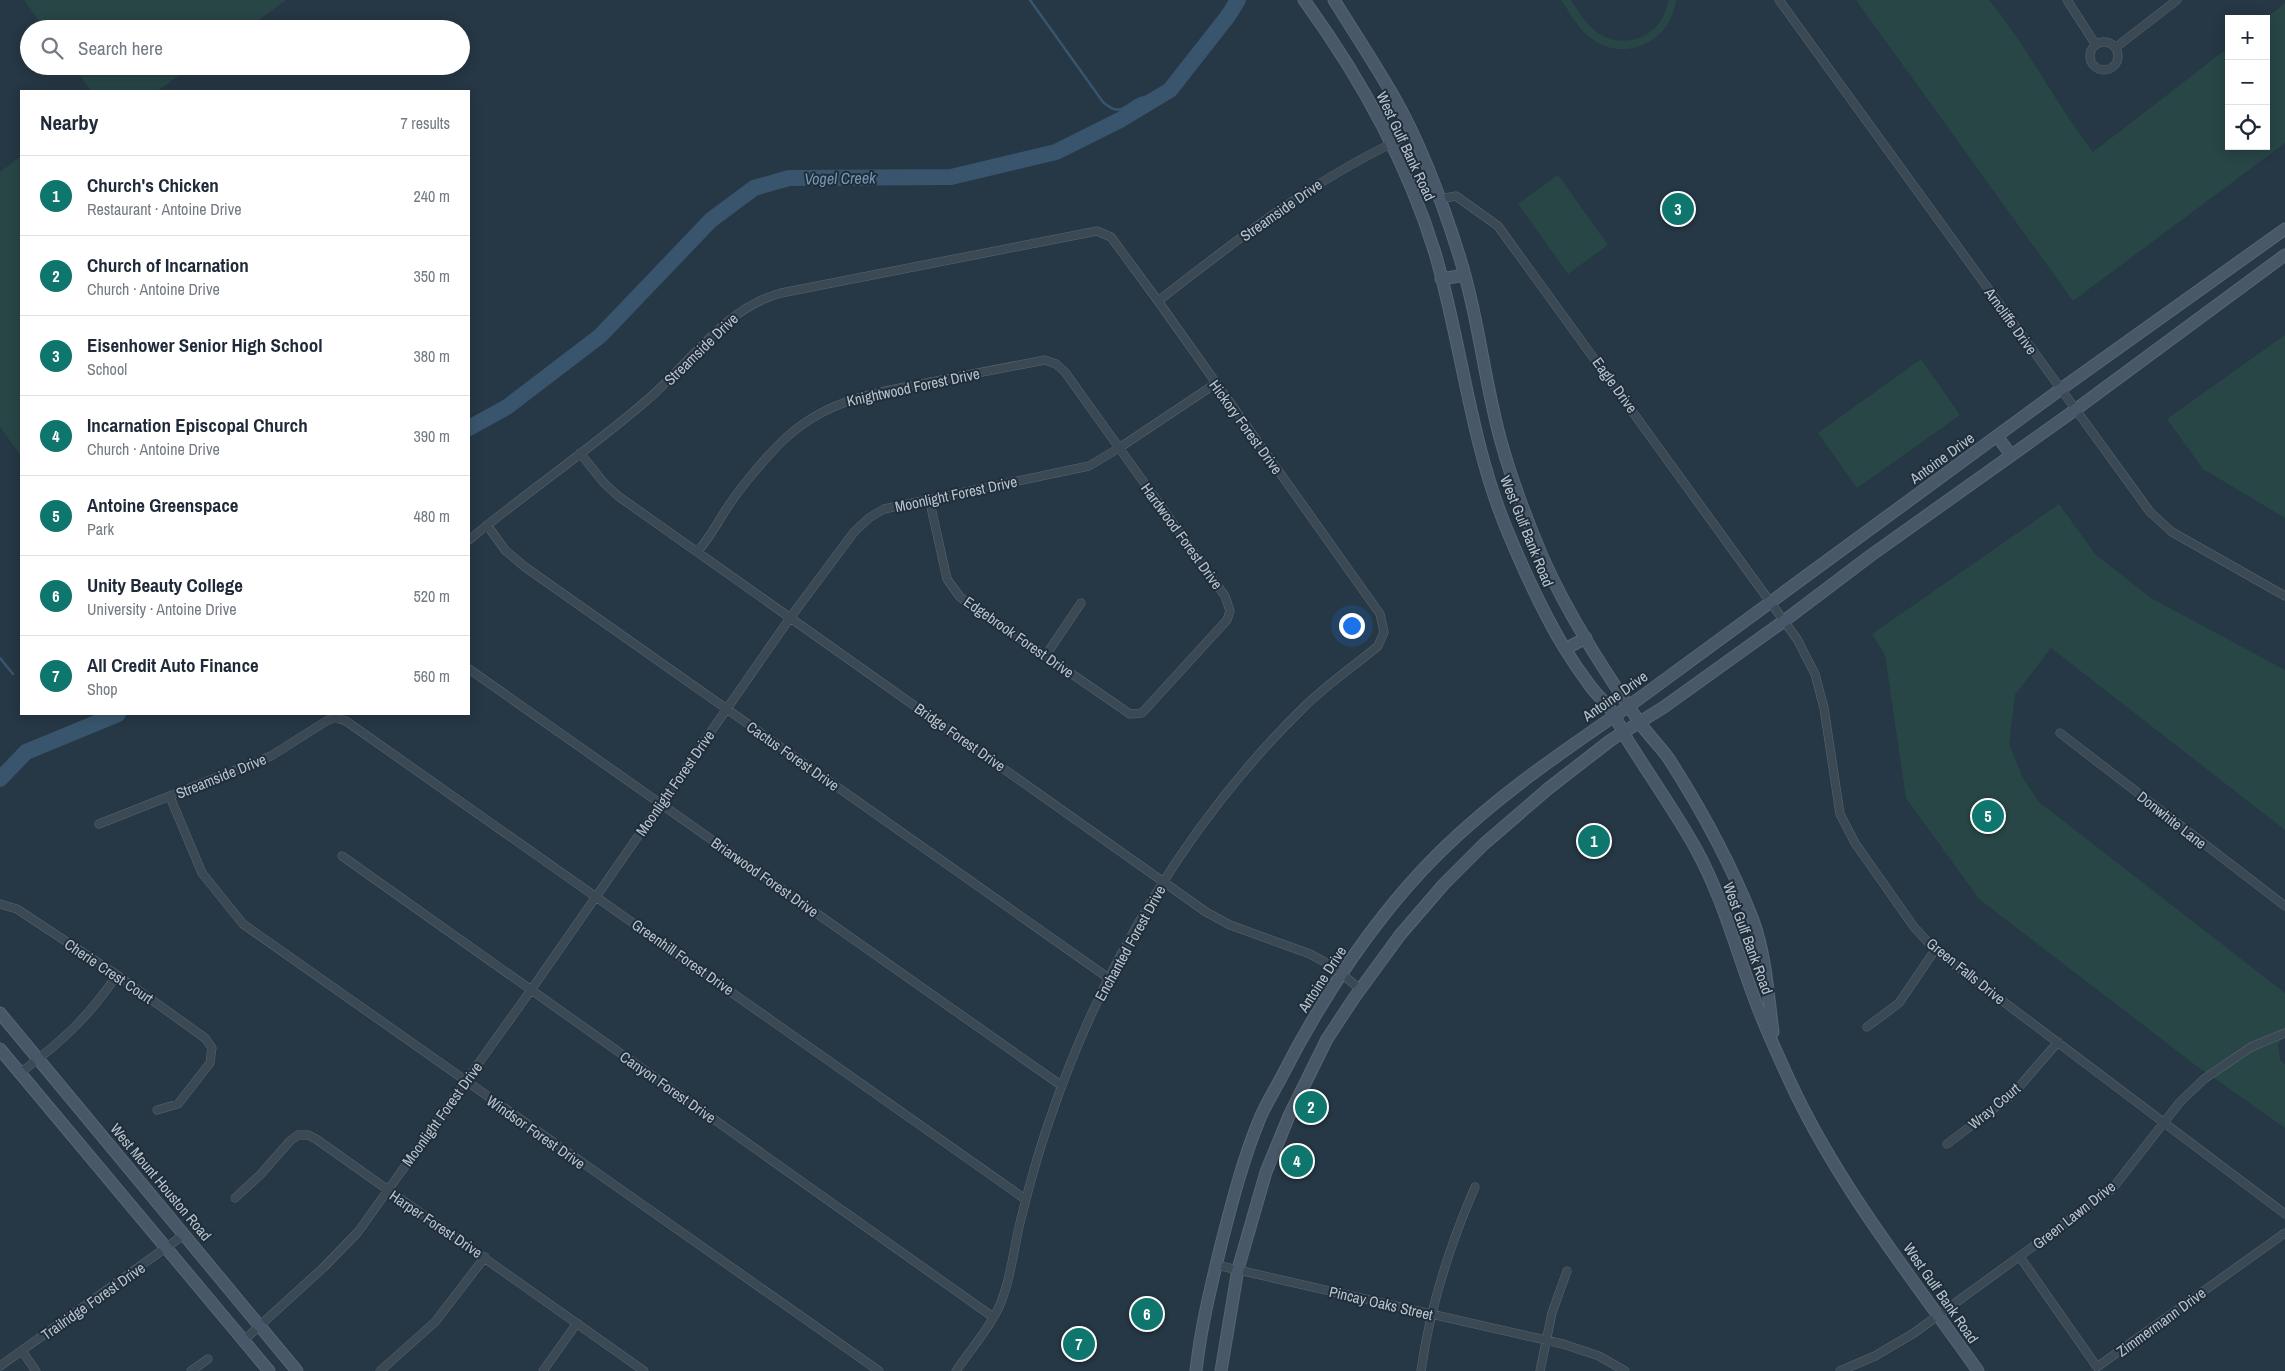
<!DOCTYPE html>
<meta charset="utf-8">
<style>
:root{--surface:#fff;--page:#f2f2f3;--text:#1f2937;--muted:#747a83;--line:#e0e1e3;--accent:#0f766e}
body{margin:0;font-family:"Archivo Narrow",sans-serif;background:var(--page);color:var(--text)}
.controls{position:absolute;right:15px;top:15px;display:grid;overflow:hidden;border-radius:0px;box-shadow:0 2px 12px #0003}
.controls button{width:45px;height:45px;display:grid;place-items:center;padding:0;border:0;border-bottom:1px solid var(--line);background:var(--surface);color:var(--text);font:25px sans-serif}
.you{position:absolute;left:1351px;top:625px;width:18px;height:18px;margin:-12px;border:4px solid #fff;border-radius:50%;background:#1a73e8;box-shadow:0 0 0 8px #1a73e833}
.badge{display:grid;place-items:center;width:32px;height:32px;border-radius:50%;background:var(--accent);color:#fff;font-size:16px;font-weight:700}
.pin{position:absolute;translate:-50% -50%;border:2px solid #fff;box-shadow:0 1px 5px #0006}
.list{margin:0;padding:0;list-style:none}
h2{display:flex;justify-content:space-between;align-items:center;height:65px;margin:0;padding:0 20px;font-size:21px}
h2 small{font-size:16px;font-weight:400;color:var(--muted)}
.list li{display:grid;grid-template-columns:32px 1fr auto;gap:15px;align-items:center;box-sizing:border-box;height:80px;padding:0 20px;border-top:1px solid var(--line)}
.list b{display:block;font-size:19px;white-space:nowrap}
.list p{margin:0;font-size:16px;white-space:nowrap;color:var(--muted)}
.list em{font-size:16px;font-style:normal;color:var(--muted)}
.icon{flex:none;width:28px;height:28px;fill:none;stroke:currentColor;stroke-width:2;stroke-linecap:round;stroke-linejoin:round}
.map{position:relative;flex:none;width:2285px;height:1371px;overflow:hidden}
.search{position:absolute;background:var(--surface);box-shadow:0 2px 12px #0003;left:20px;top:20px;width:450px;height:55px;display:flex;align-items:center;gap:12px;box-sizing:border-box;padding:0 18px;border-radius:28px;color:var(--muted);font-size:19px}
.panel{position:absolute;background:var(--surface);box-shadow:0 2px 12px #0003;left:20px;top:90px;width:450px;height:625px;border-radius:0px}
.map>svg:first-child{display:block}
.green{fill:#284646}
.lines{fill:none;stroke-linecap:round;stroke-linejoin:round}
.stream{stroke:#39556d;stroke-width:2.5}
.river{stroke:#39556d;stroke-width:16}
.street-casing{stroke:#596672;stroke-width:9}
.secondary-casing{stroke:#596672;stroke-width:13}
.street{stroke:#3b4955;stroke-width:8}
.secondary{stroke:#485868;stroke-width:11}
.labels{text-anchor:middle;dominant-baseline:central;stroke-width:4;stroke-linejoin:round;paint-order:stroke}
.street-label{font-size:15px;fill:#b8c3ce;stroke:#1f2e3a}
.water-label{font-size:16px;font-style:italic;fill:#7797b2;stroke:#1f2e3a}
</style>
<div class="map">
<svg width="2285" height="1371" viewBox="0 0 2285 1371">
<rect width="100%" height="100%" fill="#263745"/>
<!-- green -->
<path class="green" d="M24 0H286L246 29H45Z
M1561 0H1571C1579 11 1586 25 1598 33 1626 52 1665 34 1668 0H1676C1672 40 1626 64 1592 39 1579 30 1570 13 1561 0Z
M1856 0H1989C2028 47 2055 103 2093 152L2229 47V146H2266L2265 19 2285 3V143L2073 301Z
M73 66H193L157 91H91Z
M21 156V456L0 427V172Z
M1558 175 1608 245 1568 274 1518 204Z
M2285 335V518L2203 469 2167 419Z
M1921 359 1960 415 1857 488 1818 433Z
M2059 504 2095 554 2151 598 2285 670V830L2051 648 2015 695 2009 744 2023 778 2039 802 2285 993V1033L2278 1045 2280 1060 2285 1064V1128L2194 1064 1979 899 1906 798 1885 655 1872 634Z"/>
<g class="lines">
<!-- stream -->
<path class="stream" d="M1030 0 1103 102C1124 121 1127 99 1145 97 1149 96 1154 97 1157 98
M0 658 13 674"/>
<!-- river -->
<path class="river" d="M469 428 507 407 600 336 711 220 754 188 789 178 951 177 1056 152 1122 119 1170 90 1228 16 1238 0
M0 779 26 752 118 714"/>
<!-- street casing -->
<g class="street-casing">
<path id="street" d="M1779 0 2150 512 2172 532 2285 596
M2067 0 2096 45
M2090 56a14 14 0 1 1 28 0a14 14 0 1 1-28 0Z
M2115 48 2177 0
M1440 199 1456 196 1498 226 1797 639 1815 674 1824 708 1840 814 1855 843 1914 927 1935 950 2285 1214
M1158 301C1238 239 1319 175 1412 134
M580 453 604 483 618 496 1206 912 1230 925 1310 954 1332 966 1360 989
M487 525 505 550 525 567 1107 977
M469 540C527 492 589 450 646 401 690 364 724 308 781 293L1097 231 1111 237 1158 301 1380 614 1384 632 1378 646C1353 667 1326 685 1302 709 1189 820 1102 966 1051 1116 1038 1152 1028 1190 1019 1227 1013 1254 1010 1282 999 1307 989 1329 970 1350 956 1371
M697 552C710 538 718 521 729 505 743 484 770 452 788 436 830 398 883 391 936 381 972 374 1008 367 1045 360L1056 364 1065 372 1225 596 1230 611 1227 620 1142 713 1130 714 960 597 947 579 929 498
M1046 655 1081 603
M469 669 1062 1086
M2060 733 2285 906
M170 797 202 873 243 924 879 1371
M99 824 271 756 328 720 335 718 346 721 1025 1199
M342 856 993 1317
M0 904 17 909 117 975 205 1038 212 1048 210 1063 178 1104 157 1110
M1867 1027 1899 1003 1935 950
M20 1073C61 1042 87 1019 117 975
M1947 1144 2012 1095 2058 1042
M235 1198 260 1175 290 1141 298 1135H308L316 1139 644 1371
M2020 1257 2097 1367 2285 1233
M1216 1265 1563 1344 1599 1356 1625 1371
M244 1340 324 1267 358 1232 531 990 790 618 854 532 869 518 884 509 1089 466 1119 448 1215 384
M22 1351 36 1371
M0 1366 185 1234
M191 1371 208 1359
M380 1371 435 1322 485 1257
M543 1371 577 1323
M1421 1371C1430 1306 1449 1247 1475 1187
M1540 1371 1552 1313 1567 1271
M1840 1371 1875 1356 1914 1333 2112 1189 2180 1102 2204 1079 2251 1047 2285 1033"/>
</g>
<!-- secondary casing -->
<g class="secondary-casing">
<path id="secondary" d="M1304 0C1360 77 1407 162 1435 253 1462 345 1470 441 1507 530 1524 571 1542 611 1565 649 1573 662 1582 675 1591 687 1597 695 1605 702 1611 710 1618 721 1623 733 1630 744 1652 779 1676 813 1696 849 1724 900 1737 954 1758 1008 1768 1034 1780 1060 1792 1086 1840 1188 1913 1279 1978 1371
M1334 0C1354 32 1375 64 1394 97 1422 146 1442 201 1459 255 1478 315 1484 378 1500 438 1511 478 1526 518 1542 556 1568 615 1604 670 1640 723 1649 736 1660 746 1669 759 1701 809 1731 864 1753 920 1766 956 1768 994 1773 1032
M1441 279 1465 275
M1997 436 2011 455
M1565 649 1586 638
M0 1013 297 1371
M0 1049 269 1371
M1196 1371C1201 1325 1212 1282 1223 1237 1233 1199 1243 1160 1258 1123 1264 1107 1273 1093 1281 1078 1321 999 1376 915 1440 852 1497 796 1563 751 1629 706L2061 389 2285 229
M1221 1371 1238 1269 1266 1172 1289 1116 1327 1039 1354 998 1400 935 1444 884 1484 844 1549 788 1611 740 1664 707 1784 621 1870 556 2075 410 2285 255"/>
</g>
<!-- street -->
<use href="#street" class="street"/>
<!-- secondary -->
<use href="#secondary" class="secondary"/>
</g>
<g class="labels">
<!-- street labels -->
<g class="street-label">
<text transform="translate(1406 146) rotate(65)">West Gulf Bank Road</text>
<text transform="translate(1281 210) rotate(-35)">Streamside Drive</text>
<text transform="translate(2011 321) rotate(54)">Arncliffe Drive</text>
<text transform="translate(701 349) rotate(-44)">Streamside Drive</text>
<text transform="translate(1615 385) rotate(54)">Eagle Drive</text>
<text transform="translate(913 387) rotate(-12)">Knightwood Forest Drive</text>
<text transform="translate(1246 427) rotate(54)">Hickory Forest Drive</text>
<text transform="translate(1942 458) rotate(-36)">Antoine Drive</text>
<text transform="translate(956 494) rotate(-12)">Moonlight Forest Drive</text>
<text transform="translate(1527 531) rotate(68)">West Gulf Bank Road</text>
<text transform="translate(1182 536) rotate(54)">Hardwood Forest Drive</text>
<text transform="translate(1019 637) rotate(35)">Edgebrook Forest Drive</text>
<text transform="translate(1615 696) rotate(-35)">Antoine Drive</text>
<text transform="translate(960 737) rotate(35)">Bridge Forest Drive</text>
<text transform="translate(793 756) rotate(35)">Cactus Forest Drive</text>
<text transform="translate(221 776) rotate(-22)">Streamside Drive</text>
<text transform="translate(675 783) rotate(-55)">Moonlight Forest Drive</text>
<text transform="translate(2172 820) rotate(38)">Donwhite Lane</text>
<text transform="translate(765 877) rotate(35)">Briarwood Forest Drive</text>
<text transform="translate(1748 938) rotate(70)">West Gulf Bank Road</text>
<text transform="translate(1130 943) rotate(-61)">Enchanted Forest Drive</text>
<text transform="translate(683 957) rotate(35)">Greenhill Forest Drive</text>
<text transform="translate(109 971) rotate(34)">Cherie Crest Court</text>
<text transform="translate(1966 971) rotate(39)">Green Falls Drive</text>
<text transform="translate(1322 979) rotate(-57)">Antoine Drive</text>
<text transform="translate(668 1087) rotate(35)">Canyon Forest Drive</text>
<text transform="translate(1994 1106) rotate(-40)">Wray Court</text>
<text transform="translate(442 1114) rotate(-54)">Moonlight Forest Drive</text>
<text transform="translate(536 1132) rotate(35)">Windsor Forest Drive</text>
<text transform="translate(161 1182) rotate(50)">West Mount Houston Road</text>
<text transform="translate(2074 1215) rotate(-38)">Green Lawn Drive</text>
<text transform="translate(436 1224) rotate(34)">Harper Forest Drive</text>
<text transform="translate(1941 1293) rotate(55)">West Gulf Bank Road</text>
<text transform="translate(93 1301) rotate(-35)">Trailridge Forest Drive</text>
<text transform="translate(1381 1303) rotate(13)">Pincay Oaks Street</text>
<text transform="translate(2161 1322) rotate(-36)">Zimmermann Drive</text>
</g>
<!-- water labels -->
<g class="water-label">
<text transform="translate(840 178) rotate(-1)">Vogel Creek</text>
</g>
</g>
</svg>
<div class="controls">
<button>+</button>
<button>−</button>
<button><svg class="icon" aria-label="locate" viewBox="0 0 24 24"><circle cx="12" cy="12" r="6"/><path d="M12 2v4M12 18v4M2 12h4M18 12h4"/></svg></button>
</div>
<div class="you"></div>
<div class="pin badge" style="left:1594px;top:841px">1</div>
<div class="pin badge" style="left:1311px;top:1107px">2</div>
<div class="pin badge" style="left:1678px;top:209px">3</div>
<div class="pin badge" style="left:1297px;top:1161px">4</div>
<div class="pin badge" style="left:1988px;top:816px">5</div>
<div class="pin badge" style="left:1147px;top:1314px">6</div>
<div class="pin badge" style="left:1079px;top:1344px">7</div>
<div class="search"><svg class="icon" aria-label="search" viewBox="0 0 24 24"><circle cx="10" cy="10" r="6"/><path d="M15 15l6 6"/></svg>Search here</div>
<section class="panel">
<h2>Nearby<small>7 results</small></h2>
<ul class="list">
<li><span class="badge">1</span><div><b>Church's Chicken</b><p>Restaurant · Antoine Drive</p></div><em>240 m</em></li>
<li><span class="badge">2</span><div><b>Church of Incarnation</b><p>Church · Antoine Drive</p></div><em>350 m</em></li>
<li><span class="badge">3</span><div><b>Eisenhower Senior High School</b><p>School</p></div><em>380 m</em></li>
<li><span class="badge">4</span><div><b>Incarnation Episcopal Church</b><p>Church · Antoine Drive</p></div><em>390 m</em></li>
<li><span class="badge">5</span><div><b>Antoine Greenspace</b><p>Park</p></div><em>480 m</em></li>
<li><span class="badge">6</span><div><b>Unity Beauty College</b><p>University · Antoine Drive</p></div><em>520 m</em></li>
<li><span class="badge">7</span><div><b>All Credit Auto Finance</b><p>Shop</p></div><em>560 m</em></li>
</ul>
</section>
</div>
